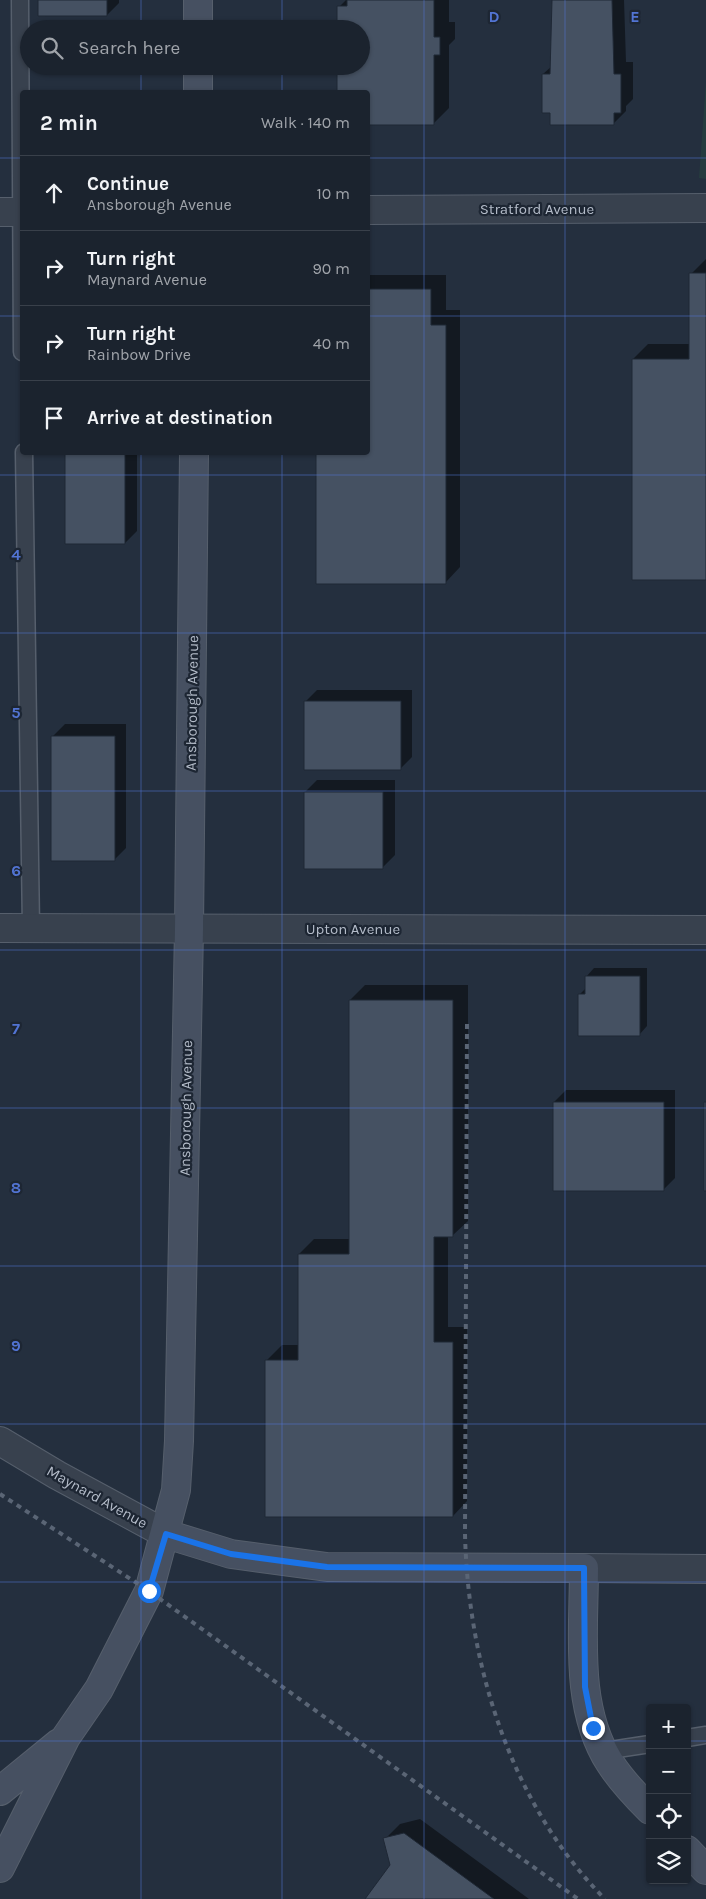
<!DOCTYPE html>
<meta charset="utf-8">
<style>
:root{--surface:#1b232e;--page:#242b36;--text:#f1f3f6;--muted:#a0a4aa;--line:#39404a}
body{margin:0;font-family:Karla,sans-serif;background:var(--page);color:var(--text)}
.controls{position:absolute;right:15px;bottom:15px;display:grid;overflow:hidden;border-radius:5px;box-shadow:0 1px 4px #0004}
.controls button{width:45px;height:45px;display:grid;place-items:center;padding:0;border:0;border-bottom:1px solid var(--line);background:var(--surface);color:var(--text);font:25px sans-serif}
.stop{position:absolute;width:15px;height:15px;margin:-11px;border:4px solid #1a73e8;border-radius:50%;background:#fff}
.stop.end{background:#1a73e8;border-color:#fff;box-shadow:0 1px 5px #0008}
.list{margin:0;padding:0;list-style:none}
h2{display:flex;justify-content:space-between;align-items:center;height:65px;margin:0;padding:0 20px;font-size:21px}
h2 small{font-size:16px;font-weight:400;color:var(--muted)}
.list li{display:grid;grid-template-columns:32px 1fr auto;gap:15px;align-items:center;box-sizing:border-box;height:75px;padding:0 20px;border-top:1px solid var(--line)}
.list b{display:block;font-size:19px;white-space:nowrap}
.list p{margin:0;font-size:16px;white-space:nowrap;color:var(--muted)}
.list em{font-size:16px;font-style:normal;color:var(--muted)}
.icon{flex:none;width:28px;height:28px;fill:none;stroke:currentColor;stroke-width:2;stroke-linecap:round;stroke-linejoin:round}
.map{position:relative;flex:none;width:706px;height:1899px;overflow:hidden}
.search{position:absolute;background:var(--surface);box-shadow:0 1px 4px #0004;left:20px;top:20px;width:350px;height:55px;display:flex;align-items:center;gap:12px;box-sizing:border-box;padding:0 18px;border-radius:28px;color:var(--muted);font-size:19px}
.panel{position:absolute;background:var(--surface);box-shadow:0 1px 4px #0004;left:20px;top:90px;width:350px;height:365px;border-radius:5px}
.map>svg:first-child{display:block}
.green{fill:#263c3f}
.shadow{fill:#0007}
.building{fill:#455162;stroke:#1f2835}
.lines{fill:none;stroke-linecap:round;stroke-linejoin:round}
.service-casing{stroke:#565f6c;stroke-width:19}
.minor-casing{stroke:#565f6c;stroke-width:30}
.secondary-casing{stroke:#565f6c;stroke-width:30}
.service{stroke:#38414e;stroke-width:16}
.minor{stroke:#38414e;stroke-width:28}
.secondary{stroke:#465061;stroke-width:28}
.rail{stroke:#5a6575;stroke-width:4;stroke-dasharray:5 5;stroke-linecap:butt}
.route{stroke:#1a73e8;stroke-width:6}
.grid{fill:none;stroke:#5274d3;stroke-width:1;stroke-opacity:0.55}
.labels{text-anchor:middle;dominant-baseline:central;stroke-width:4.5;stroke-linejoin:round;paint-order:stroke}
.street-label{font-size:15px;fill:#b4bcc9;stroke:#1d2633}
.grid-label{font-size:16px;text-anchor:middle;font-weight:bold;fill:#5274d3;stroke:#1d2633;stroke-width:4.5;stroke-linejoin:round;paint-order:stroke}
</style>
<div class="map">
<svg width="706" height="1899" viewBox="0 0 706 1899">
<rect width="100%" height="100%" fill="#242f3e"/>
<!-- green -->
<path class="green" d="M706 81V179L699 178Z"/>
<!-- shadow -->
<path class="shadow" d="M39 0H119V3L107 15Z
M346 0H449V22H455V39L449 45V108L434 123H368V92H339V66H361V29L339 7Z
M554 0H624L626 62H633V99L626 106V111L614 123 551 111 543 74 552 66Z
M706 259V579L633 359 648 344H691V274Z
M368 275H446V310H460V567L446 582 368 452Z
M66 452H137V531L125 543Z
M317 690H412V757L400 769 305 702Z
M65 724H126V848L114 860 53 736Z
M317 780H395V855L383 867 305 792Z
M594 968H647V1026L639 1035 579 995 586 988V977Z
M365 985H468V1221L453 1235H448V1327H467V1501L453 1516 267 1360 282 1345H299V1254L314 1239H350V1000Z
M566 1090H675V1178L663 1190 554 1102Z
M420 1819 529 1899H367L392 1866 385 1839 400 1824Z"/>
<!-- building -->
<path class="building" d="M38 0H107V16H38Z
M347 0H434V37H440V55H434V125H368V92H337V66H361V29H337V6H347Z
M552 0H612L614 74H621V113H614V125H550V113H542V74H550Z
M689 273H706V580H632V359H689Z
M368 289H431V325H446V584H316V452H368Z
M65 452H125V544H65Z
M304 701H401V770H304Z
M51 736H115V861H51Z
M304 792H383V869H304Z
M585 976H640V1036H578V994H585Z
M349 1000H453V1237H434V1342H453V1517H265V1360H298V1254H349Z
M553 1102H664V1191H553Z
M704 1102H706V1191H704Z
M404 1833 494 1899H365L390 1865 383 1838Z"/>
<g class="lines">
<!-- service casing -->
<g class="service-casing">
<path id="service" d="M20 0 22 352
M24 452 31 928
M687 1738 706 1735
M604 1751 650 1744"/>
</g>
<!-- minor casing -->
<g class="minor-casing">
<path id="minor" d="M368 210 706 208
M0 212H22
M0 928 706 930
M0 1441 57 1475 166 1534
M584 1568 706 1569"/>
</g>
<!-- secondary casing -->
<g class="secondary-casing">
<path id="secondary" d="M198 29V0
M198 92V66
M166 1534 231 1554 327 1567 584 1568C584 1632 574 1707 610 1763 621 1780 636 1796 650 1810
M0 1791 59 1743
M687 1850 706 1870
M0 1868 66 1737 99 1689 149 1591 176 1490 179 1441 189 929 194 452"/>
</g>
<!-- service -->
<use href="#service" class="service"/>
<!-- minor -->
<use href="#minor" class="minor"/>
<!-- secondary -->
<use href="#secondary" class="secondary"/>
<!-- rail -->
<path class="rail" d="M467 1024 465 1534C468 1665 511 1805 605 1899
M0 1494 149 1591 578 1899"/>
</g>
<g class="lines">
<!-- route -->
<path class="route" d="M149 1591 166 1534 231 1554 327 1567 584 1568 585 1687 593 1728"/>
</g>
<!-- grid -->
<path class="grid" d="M141 0V29M282 0V29M424 0V1899M565 0V1899M141 66V92M282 66V92M0 158H22M368 158H706M0 316H22M368 316H706M141 452V1899M282 452V1899M0 475H706M0 633H706M0 791H706M0 950H706M0 1108H706M0 1266H706M0 1424H706M0 1582H706M0 1741H650M687 1741H706"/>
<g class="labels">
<!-- street labels -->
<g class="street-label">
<text x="537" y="209">Stratford Avenue</text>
<text transform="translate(192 703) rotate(-89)">Ansborough Avenue</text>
<text x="353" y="929">Upton Avenue</text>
<text transform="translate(186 1108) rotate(-89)">Ansborough Avenue</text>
<text transform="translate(97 1497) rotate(29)">Maynard Avenue</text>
</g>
</g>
<g class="grid-label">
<text x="494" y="22">D</text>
<text x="635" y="22">E</text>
<text x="16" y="560">4</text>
<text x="16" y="718">5</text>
<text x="16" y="876">6</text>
<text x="16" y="1034">7</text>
<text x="16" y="1193">8</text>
<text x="16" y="1351">9</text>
</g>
</svg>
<div class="controls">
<button>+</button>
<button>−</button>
<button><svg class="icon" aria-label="locate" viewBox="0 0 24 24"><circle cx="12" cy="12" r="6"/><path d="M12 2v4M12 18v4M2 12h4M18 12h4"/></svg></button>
<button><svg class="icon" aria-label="layers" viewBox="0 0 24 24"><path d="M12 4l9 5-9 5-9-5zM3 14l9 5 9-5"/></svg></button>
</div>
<div class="stop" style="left:149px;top:1591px"></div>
<div class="stop end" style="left:593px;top:1728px"></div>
<div class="search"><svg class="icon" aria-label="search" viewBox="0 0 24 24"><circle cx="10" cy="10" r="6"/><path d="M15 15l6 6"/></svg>Search here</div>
<section class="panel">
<h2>2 min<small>Walk · 140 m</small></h2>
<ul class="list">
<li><svg class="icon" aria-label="ahead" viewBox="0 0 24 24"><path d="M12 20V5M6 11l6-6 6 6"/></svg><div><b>Continue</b><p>Ansborough Avenue</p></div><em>10 m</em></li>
<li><svg class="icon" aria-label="right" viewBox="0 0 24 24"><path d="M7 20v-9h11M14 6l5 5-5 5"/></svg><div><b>Turn right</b><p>Maynard Avenue</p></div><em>90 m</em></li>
<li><svg class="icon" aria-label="right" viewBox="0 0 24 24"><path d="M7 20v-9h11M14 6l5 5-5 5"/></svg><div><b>Turn right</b><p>Rainbow Drive</p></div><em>40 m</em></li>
<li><svg class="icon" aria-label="arrive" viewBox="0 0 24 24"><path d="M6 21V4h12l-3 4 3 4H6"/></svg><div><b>Arrive at destination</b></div></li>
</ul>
</section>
</div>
